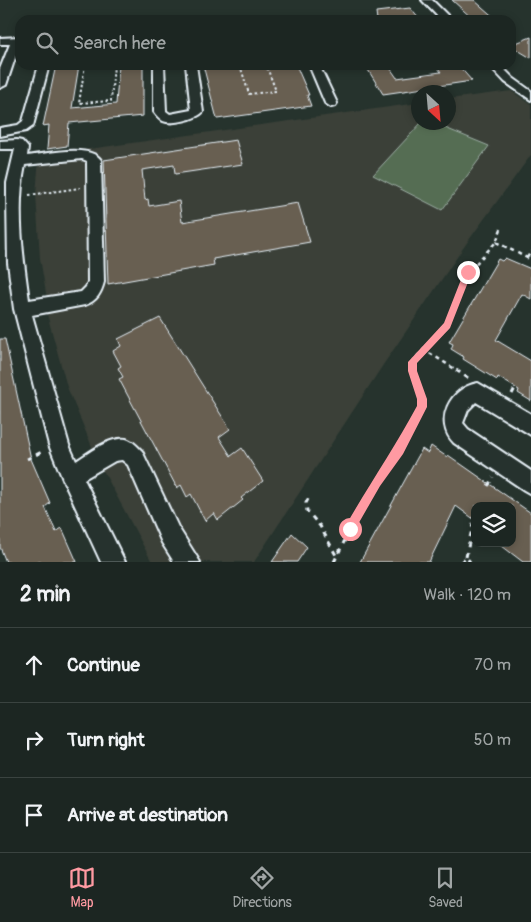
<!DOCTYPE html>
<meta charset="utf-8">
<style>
:root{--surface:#1c2622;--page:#252e2a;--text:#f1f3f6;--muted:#a0a5a5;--line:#3a4340;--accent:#ff9aa2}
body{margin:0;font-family:Pangolin,sans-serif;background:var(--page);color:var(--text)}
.controls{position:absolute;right:15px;bottom:15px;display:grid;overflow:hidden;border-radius:10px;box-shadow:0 2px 8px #0003}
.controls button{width:45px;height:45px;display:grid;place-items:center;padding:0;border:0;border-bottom:1px solid var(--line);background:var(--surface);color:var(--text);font:25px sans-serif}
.compass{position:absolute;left:411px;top:85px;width:45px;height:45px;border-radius:50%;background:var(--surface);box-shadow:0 2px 8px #0003;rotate:154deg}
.stop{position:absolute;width:15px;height:15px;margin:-11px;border:4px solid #ff9aa2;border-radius:50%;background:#fff}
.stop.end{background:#ff9aa2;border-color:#fff;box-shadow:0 1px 5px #0008}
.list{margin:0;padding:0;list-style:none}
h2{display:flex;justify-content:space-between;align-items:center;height:65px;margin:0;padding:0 20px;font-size:21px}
h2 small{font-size:16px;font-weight:400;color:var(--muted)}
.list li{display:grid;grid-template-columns:32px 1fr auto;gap:15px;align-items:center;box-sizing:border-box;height:75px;padding:0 20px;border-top:1px solid var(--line)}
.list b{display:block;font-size:19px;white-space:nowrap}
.list em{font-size:16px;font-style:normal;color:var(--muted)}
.icon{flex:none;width:28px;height:28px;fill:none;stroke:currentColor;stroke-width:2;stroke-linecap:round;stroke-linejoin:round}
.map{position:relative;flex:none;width:531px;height:562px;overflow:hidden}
.search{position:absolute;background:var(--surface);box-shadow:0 2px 8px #0003;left:15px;right:15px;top:15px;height:55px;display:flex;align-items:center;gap:12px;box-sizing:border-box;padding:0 18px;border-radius:15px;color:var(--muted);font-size:19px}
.sheet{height:290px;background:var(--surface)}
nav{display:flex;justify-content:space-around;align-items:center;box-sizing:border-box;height:70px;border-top:1px solid var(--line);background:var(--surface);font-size:14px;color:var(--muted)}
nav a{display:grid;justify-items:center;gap:2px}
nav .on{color:var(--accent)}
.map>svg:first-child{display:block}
.built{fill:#3a4038}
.green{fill:#546d53;stroke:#9eafa6}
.building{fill:#675e51;stroke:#e8f1f8}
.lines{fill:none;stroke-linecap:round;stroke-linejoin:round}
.minor-casing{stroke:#e8f1f8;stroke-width:4}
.path-far2{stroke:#e8f1f8;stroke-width:2;stroke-dasharray:2.5 2.5;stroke-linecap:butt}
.path-far1{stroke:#e8f1f8;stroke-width:2.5;stroke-dasharray:4 4;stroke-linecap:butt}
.path{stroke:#e8f1f8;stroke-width:3;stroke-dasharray:5 5;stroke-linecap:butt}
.minor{fill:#26332d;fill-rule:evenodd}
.route{fill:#ff9aa2}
</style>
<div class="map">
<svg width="531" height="562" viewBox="0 0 531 562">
<rect width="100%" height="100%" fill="#26332d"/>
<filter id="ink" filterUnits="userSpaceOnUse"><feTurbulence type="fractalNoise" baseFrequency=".02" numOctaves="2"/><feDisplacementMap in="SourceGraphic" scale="10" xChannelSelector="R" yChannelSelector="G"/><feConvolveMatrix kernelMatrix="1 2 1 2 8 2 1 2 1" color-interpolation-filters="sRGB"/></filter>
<g filter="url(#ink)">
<!-- built -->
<path class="built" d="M511 91 531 104V155L466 244 383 365 254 562H152L98 461 67 387 47 314 48 305 40 258 36 195 39 156 418 103V122H448L449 99Z"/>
<!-- green -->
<path class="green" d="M421 123H433L489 146 442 210 373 175Z"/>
<!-- building -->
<path class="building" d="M452 0H474L497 20H474Z
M410 8 420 20H377L376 12Z
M531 37V58L511 46V45Z
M56 65H79L72 108 116 104 119 65H143V116L69 123 67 146 47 149 49 125 43 126Z
M203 65H296L309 95H307L311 106 217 119Z
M365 65H388L397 78 441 72 436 65H458L472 81 383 94Z
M236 140 243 164 175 174 174 165 142 170 145 200 148 199 149 206 179 201 182 222 298 203 310 242 213 259 214 265 108 284 104 160Z
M505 258 531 269V299L522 294 496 340 531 361V401L518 393 519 390 498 377 497 380 463 359 464 357 451 349 453 344 449 342 498 259 502 261Z
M160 318 230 429 219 437 231 456 242 448 263 481 241 498 243 500 218 520 214 513 205 521 191 494 187 497 181 485 177 488 119 379 123 377 118 368 121 366 113 351 121 346 118 339Z
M0 339H5L31 459 50 503 45 507 56 532 62 528 77 562H6L0 547Z
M431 446 447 457 448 455 531 513V562H523L498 543H512V506H475V520L456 506 429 562H360L422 449 428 453Z
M292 533 307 547 297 562H272Z"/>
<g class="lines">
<!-- minor casing -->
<g class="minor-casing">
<path id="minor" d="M422 0H432L452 20H441Z
M273 17H292L297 20H268Z
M20 37V43L6 85 0 88V69L10 44H0V38Z
M39 65H49L33 126 26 131 0 136V128L18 125 23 121Z
M154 65H164L166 111 170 114 191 110 186 65H196L203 112C197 119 172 125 163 121 160 119 156 115 154 112Z
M309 65H319L337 103 335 106 331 107 325 103Z
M489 65H500L513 78 531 91V100L505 82Z
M17 140 22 141 28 148 27 156C45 154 90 143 101 160L104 282C101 293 97 301 85 305L32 315 69 445 76 461C89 453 110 436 126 439 133 441 138 447 142 451L178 527 200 562H174L162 543 128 465 122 460 115 461 84 479 125 562H101L64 482 49 445 14 309 8 263 7 197V183L15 149H0V141ZM82 159 87 161 88 282 86 287 81 292 29 300C23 258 16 207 25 165Z
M478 383 531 414V435L476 402 468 410 463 423 468 429 531 471V494L524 490 454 443C433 422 450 387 478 383Z"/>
</g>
<!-- path-far2 -->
<path class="path-far2" d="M85 65 79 103 111 101 114 65
M240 65 249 94 276 91 266 65
M29 195 80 188"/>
<!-- path-far1 -->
<path class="path-far1" d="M496 242 531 260
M527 258 531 251
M423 349 458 371
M412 371 413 361 447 326 468 272 496 242 501 229"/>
<!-- path -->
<path class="path" d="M456 370 468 378
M512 394 515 388
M27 459 44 451
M488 486 493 477
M308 499 306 503 307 511 320 526 337 557
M466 557 474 519
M334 562 363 504 399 450 422 407V399L412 370
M461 562 466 557 470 562"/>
<!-- minor -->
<use href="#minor" class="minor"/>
</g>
</g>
<!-- route -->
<path class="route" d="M468 268 472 272 450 328 417 363V371L427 399V407L403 454 380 486 353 533 350 535 346 533 344 529 346 525C369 485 395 447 417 406V399L408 371V362L444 323 464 272Z"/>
</svg>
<div class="controls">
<button><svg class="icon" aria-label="layers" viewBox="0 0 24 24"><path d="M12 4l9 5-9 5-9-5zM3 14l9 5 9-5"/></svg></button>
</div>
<svg class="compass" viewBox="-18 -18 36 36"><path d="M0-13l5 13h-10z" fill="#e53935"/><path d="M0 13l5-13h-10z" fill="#a0a5a5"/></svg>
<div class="stop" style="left:350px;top:529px"></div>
<div class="stop end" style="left:468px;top:272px"></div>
<div class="search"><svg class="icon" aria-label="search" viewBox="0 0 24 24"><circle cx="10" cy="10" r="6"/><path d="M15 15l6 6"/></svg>Search here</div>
</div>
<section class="sheet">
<h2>2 min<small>Walk · 120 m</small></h2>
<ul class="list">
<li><svg class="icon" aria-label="ahead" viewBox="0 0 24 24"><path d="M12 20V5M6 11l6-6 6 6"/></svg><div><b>Continue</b></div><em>70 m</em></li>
<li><svg class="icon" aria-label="right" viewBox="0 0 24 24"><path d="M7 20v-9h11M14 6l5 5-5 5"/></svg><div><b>Turn right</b></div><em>50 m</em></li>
<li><svg class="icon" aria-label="arrive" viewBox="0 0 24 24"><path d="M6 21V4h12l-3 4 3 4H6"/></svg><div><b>Arrive at destination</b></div></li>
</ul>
</section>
<nav>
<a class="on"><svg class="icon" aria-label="map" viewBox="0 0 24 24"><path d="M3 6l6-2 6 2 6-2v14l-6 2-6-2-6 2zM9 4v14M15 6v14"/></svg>Map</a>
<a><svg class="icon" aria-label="directions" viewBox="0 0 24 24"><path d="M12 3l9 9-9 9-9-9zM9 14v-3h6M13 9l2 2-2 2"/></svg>Directions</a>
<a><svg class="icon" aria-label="saved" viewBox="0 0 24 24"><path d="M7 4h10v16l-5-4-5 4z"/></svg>Saved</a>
</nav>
